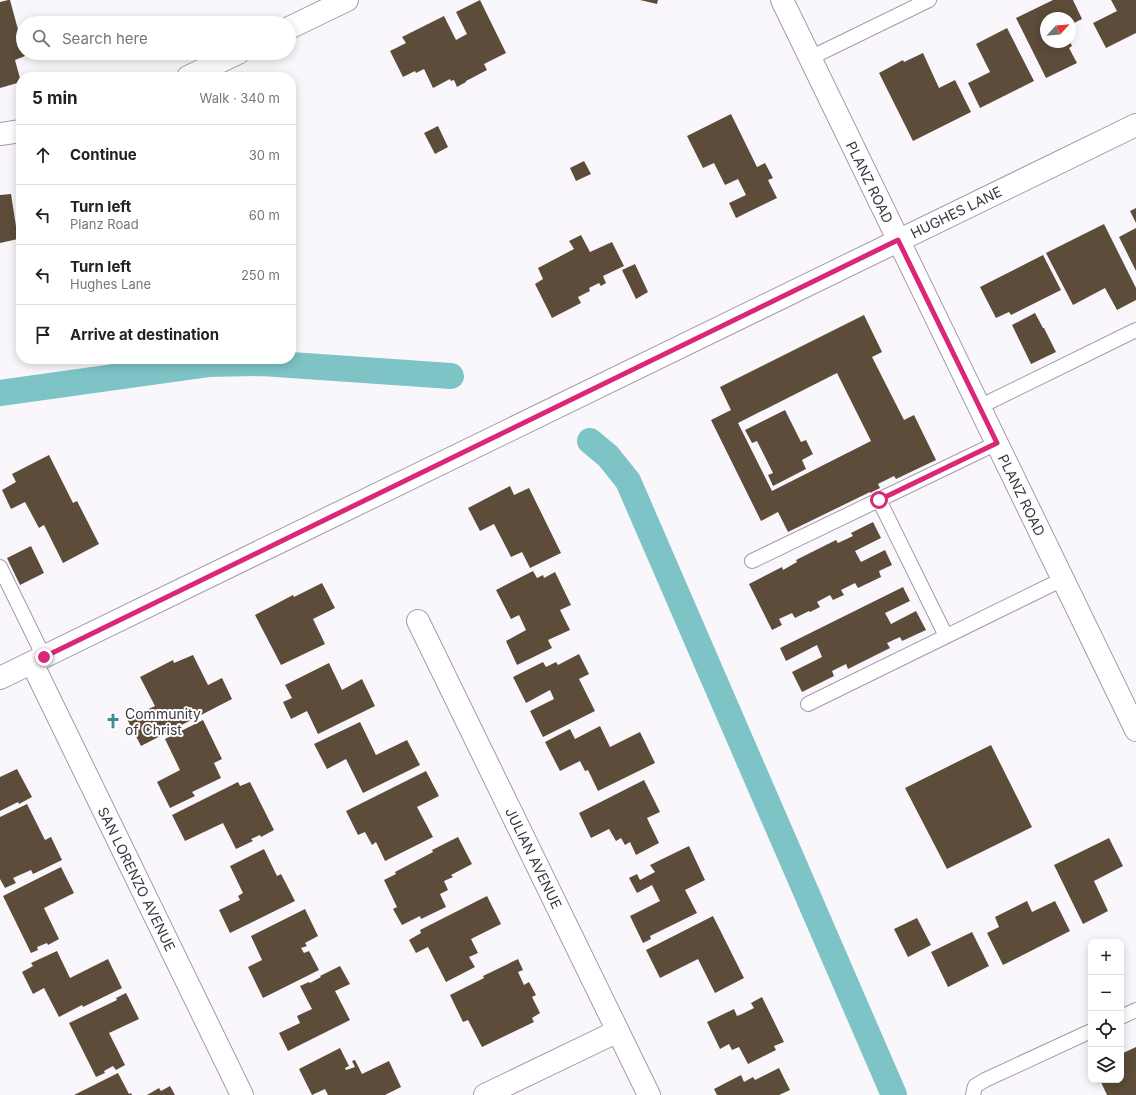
<!DOCTYPE html>
<meta charset="utf-8">
<style>
:root{--surface:#fff;--page:#f2f2f2;--text:#222;--muted:#767676;--line:#e0e0e0}
body{margin:0;font-family:Inter,sans-serif;background:var(--page);color:var(--text)}
.controls{position:absolute;right:12px;bottom:12px;display:grid;overflow:hidden;border-radius:8px;box-shadow:0 2px 10px #0003}
.controls button{width:36px;height:36px;display:grid;place-items:center;padding:0;border:0;border-bottom:1px solid var(--line);background:var(--surface);color:var(--text);font:20px sans-serif}
.compass{position:absolute;left:1040px;top:12px;width:36px;height:36px;border-radius:50%;background:var(--surface);box-shadow:0 2px 10px #0003;rotate:64deg}
.stop{position:absolute;width:12px;height:12px;margin:-9px;border:3px solid #db2777;border-radius:50%;background:#fff}
.stop.end{background:#db2777;border-color:#fff;box-shadow:0 1px 4px #0008}
.list{margin:0;padding:0;list-style:none}
h2{display:flex;justify-content:space-between;align-items:center;height:52px;margin:0;padding:0 16px;font-size:17px}
h2 small{font-size:13px;font-weight:400;color:var(--muted)}
.list li{display:grid;grid-template-columns:26px 1fr auto;gap:12px;align-items:center;box-sizing:border-box;height:60px;padding:0 16px;border-top:1px solid var(--line)}
.list b{display:block;font-size:15px;white-space:nowrap}
.list p{margin:0;font-size:13px;white-space:nowrap;color:var(--muted)}
.list em{font-size:13px;font-style:normal;color:var(--muted)}
.icon{flex:none;width:22px;height:22px;fill:none;stroke:currentColor;stroke-width:2;stroke-linecap:round;stroke-linejoin:round}
.map{position:relative;flex:none;width:1136px;height:1095px;overflow:hidden}
.search{position:absolute;background:var(--surface);box-shadow:0 2px 10px #0003;left:16px;top:16px;width:280px;height:44px;display:flex;align-items:center;gap:10px;box-sizing:border-box;padding:0 14px;border-radius:22px;color:var(--muted);font-size:15px}
.panel{position:absolute;background:var(--surface);box-shadow:0 2px 10px #0003;left:16px;top:72px;width:280px;height:292px;border-radius:16px}
.map>svg:first-child{display:block}
.lines{fill:none;stroke-linecap:round;stroke-linejoin:round}
.canal{stroke:#7ec3c5;stroke-width:26}
.building{fill:#5d4c39;fill-rule:evenodd}
.service-casing{stroke:#a798b0;stroke-width:16}
.minor-casing{stroke:#a798b0;stroke-width:24}
.tertiary-casing{stroke:#a798b0;stroke-width:24}
.service{stroke:#fff;stroke-width:14}
.minor{stroke:#fff;stroke-width:22}
.tertiary{stroke:#fff;stroke-width:22}
.route{stroke:#db2777;stroke-width:5}
.labels{text-anchor:middle;dominant-baseline:central;stroke-width:4;stroke-linejoin:round;paint-order:stroke}
.street-label{font-size:14px;fill:#3c3640;stroke:#fff}
.poi-label{font-size:14px;fill:#3c3640;stroke:#fff;text-anchor:start}
</style>
<div class="map">
<svg width="1136" height="1095" viewBox="0 0 1136 1095">
<rect width="100%" height="100%" fill="#faf7fc"/>
<g class="lines">
<!-- canal -->
<path class="canal" d="M0 393 208 364 262 363 451 376
M590 441 608 456 628 481 894 1095"/>
</g>
<!-- building -->
<path class="building" d="M8 0H10L23 48V53H24L25 56 15 60 21 82 0 88V2Z
M480 0 506 53 484 64 487 70 466 81V82L457 87 454 80 451 81 450 79 433 88 424 69 416 73 415 71 403 77 390 51 406 43 402 37 444 16 456 40 467 34 456 12Z
M640 0H658L657 4Z
M1053 0H1073L1082 19 1070 25V18H1046V42H1070L1072 46 1069 48 1077 63 1046 78 1016 18Z
M1111 0H1136V33L1106 48 1093 23 1117 11Z
M1007 28 1034 81 980 108 968 83 990 72 976 44Z
M923 53 939 88 955 80 971 112 913 141 879 73 903 60 904 62Z
M731 114 757 167 765 163 773 178 768 180 777 198 736 218 729 203 746 195 738 179 725 185 714 163 703 168 687 136Z
M438 126 448 147 435 154 424 133Z
M584 161 591 174 576 181 570 168Z
M11 194 18 239 0 243V195Z
M1136 208V223L1130 211Z
M1104 224 1136 288V300L1117 310 1105 288 1073 305 1046 253Z
M1136 228V271L1119 237Z
M581 235 590 252 612 242 624 266 603 276 606 283 601 286 599 283 589 288 590 291 578 297 581 303 552 318 535 284 543 279 538 268 574 249 569 241Z
M1043 255 1061 290 1011 315 1009 312 996 318 980 287Z
M635 264 648 292 636 299 622 270Z
M1035 313 1043 328H1044L1056 352 1031 364 1012 325Z
M864 315 882 352 872 357 904 420 914 415 936 460 896 479 894 476 878 484 880 488 870 493V492L788 532 778 512 761 521 711 420 731 410 720 387ZM837 373 871 441 772 491 738 423Z
M785 410 801 442 806 440 813 454 802 460 806 469 773 486 768 475 773 473 757 441 752 443 745 430Z
M49 455 73 503 77 501 99 544 63 563 44 525 39 528 25 502 11 509 2 490 16 482 12 474Z
M510 486 514 495 529 488 561 553 530 568 522 552 511 557 494 524 480 531 468 508Z
M873 522 881 538 855 551 861 562 885 550 892 565 879 571 881 577 858 588 855 583 841 590 844 595 833 600 830 595 817 602 820 607 810 612 809 611 795 618 792 613 779 619 782 625 772 630 749 584 782 567 783 570 797 562 796 560 836 540 838 543 853 536 851 533Z
M31 546 44 573 20 585 7 558Z
M533 571 537 578 543 575 544 578 555 572 571 605 560 610 570 630 548 640 552 648 517 665 506 641 526 630 519 615 511 619 496 590Z
M322 583 335 608 313 619 325 644 281 665 255 615 293 595 294 597Z
M903 587 910 601 885 613 891 624 916 611 926 630 902 641 900 637 887 643 890 648 848 669 846 664 832 671 834 676 802 692 792 672 822 657 817 645 786 661 780 648Z
M579 654 589 674 579 679 595 711 543 737 530 711 554 699 550 690 526 703 513 677 543 662 546 667 556 662 558 665Z
M193 655 208 685 222 678 232 699 141 746 127 719 155 706 140 677 173 660 174 663Z
M329 663 342 690 362 679 375 706 318 734 307 711 291 719 283 702 292 698 285 685Z
M203 720 222 759 214 763 221 778 192 792 195 796 170 808 157 782 180 770 165 739Z
M360 722 376 755 407 740 420 765 363 793 346 759 327 769 314 744Z
M600 726 610 747 640 732 655 763 598 791 588 770 585 771 580 761 560 771 545 742 570 729 575 739Z
M991 745 1032 827 947 869 905 788Z
M17 769 32 797 19 804 18 802 0 811V777Z
M426 771 439 796 417 807 433 837 385 861 376 842 372 845 365 832 358 835 346 811Z
M644 780 660 812 647 818 659 843 636 855 630 842 625 845 621 838 616 841 609 829 591 838 579 813Z
M238 782 240 786 250 782 274 830 261 837 260 835 251 839 253 841 236 849 223 823 185 841 172 815Z
M27 804 45 840 51 837 62 860 33 874 31 870 13 878 16 883 5 888 0 879V817Z
M458 837 472 864 451 875 453 877 444 881 448 890 440 894 446 907 421 919 420 916 402 925 393 909 397 907 384 880 396 874 395 872 433 852 432 850Z
M1109 838 1123 866 1094 881 1108 911 1083 924 1054 865Z
M689 846 705 880 685 890 697 913 650 936 651 939 643 943 630 916 660 901 652 885 637 893 629 878 637 874 640 880 655 872 650 865Z
M264 849 277 876 281 874 295 901 230 933 219 910 240 900 238 896 243 893 230 866Z
M61 867 74 893 44 908 59 939 48 945 47 943 37 947 38 950 31 953 3 896Z
M487 896 501 924 471 939 478 953 469 957 475 967 446 982 428 947 416 953 409 940 421 933 420 930Z
M1027 901 1032 912 1055 901 1070 931 1003 965 987 933 999 927 995 917Z
M305 909 318 936 305 943 307 946 301 948 304 953 309 951 319 970 263 998 248 967 262 960 251 936Z
M713 916 744 978 715 993 698 959 660 978 646 950Z
M917 918 931 945 908 957 894 929Z
M972 932 989 966 948 987 931 952Z
M57 951 70 978 108 959 122 988 83 1007 82 1005 59 1017 44 988 33 994 22 972 33 966 31 963Z
M518 959 523 970 518 972 524 985 529 982 536 995 532 997 540 1013 532 1018 534 1022 482 1047 468 1020 463 1022 450 995 484 978 483 976Z
M340 966 350 984 335 991 350 1020 288 1051 279 1033 300 1023 297 1016 312 1009 300 986 309 982 310 983 321 977 320 976Z
M126 993 139 1019 109 1033 125 1065 116 1070 113 1066 104 1071 105 1073 96 1077 69 1023 117 1000 116 998Z
M762 997 784 1042 774 1046 776 1050 748 1064 739 1047 732 1050 729 1044 720 1049 707 1022 734 1009 737 1016 742 1014 754 1008 751 1003Z
M1136 1047V1095H1107L1100 1080H1121V1054Z
M340 1048 349 1066 345 1068 346 1070 355 1067 352 1061 355 1060 362 1074 389 1061 401 1087 385 1095H328L325 1089 312 1095 299 1069Z
M779 1068 790 1090 779 1095H717L714 1089 741 1075 744 1082 753 1077 755 1080Z
M118 1073 129 1094 131 1093 132 1095H74Z
M170 1086 175 1095H147L159 1088 161 1091Z"/>
<g class="lines">
<!-- service casing -->
<g class="service-casing">
<path id="service" d="M810 58 929 0
M979 407 1136 330
M879 500 946 636
M752 561 997 443
M0 567 44 657
M808 704 1063 579
M1121 1017 1136 1010
M973 1095 975 1086 985 1080 1091 1031"/>
</g>
<!-- minor casing -->
<g class="minor-casing">
<path id="minor" d="M289 28 347 0
M188 77 238 53
M0 134 21 131
M418 621 649 1095
M32 663 242 1095
M485 1095 618 1031"/>
</g>
<!-- tertiary casing -->
<g class="tertiary-casing">
<path id="tertiary" d="M782 0 1136 730
M0 678 1136 125"/>
</g>
<!-- service -->
<use href="#service" class="service"/>
<!-- minor -->
<use href="#minor" class="minor"/>
<!-- tertiary -->
<use href="#tertiary" class="tertiary"/>
</g>
<g class="lines">
<!-- route -->
<path class="route" d="M44 657 898 240 997 443 879 500"/>
</g>
<!-- icons -->
<defs>
<g id="church-bare" transform="scale(1.2)"><path d="M-1.2-6h2.4v3.5h3.3v2.4h-3.3V6h-2.4V-.1h-3.3v-2.4h3.3Z" fill="#448a96" stroke="#fff" stroke-width="2.5" paint-order="stroke"/></g>
</defs>
<g fill-rule="evenodd">
<use href="#church-bare" x="113" y="721"/>
</g>
<g class="labels">
<!-- street labels -->
<g class="street-label">
<text transform="translate(870 182) rotate(64)">PLANZ ROAD</text>
<text transform="translate(956 212) rotate(-26)">HUGHES LANE</text>
<text transform="translate(1022 495) rotate(64)">PLANZ ROAD</text>
<text transform="translate(534 858) rotate(64)">JULIAN AVENUE</text>
<text transform="translate(137 879) rotate(64)">SAN LORENZO AVENUE</text>
</g>
<!-- poi labels -->
<g class="poi-label">
<text x="125" y="713">Community<tspan x="125" dy="16">of Christ</tspan></text>
</g>
</g>
</svg>
<div class="controls">
<button>+</button>
<button>−</button>
<button><svg class="icon" aria-label="locate" viewBox="0 0 24 24"><circle cx="12" cy="12" r="6"/><path d="M12 2v4M12 18v4M2 12h4M18 12h4"/></svg></button>
<button><svg class="icon" aria-label="layers" viewBox="0 0 24 24"><path d="M12 4l9 5-9 5-9-5zM3 14l9 5 9-5"/></svg></button>
</div>
<svg class="compass" viewBox="-18 -18 36 36"><path d="M0-13l5 13h-10z" fill="#e53935"/><path d="M0 13l5-13h-10z" fill="#767676"/></svg>
<div class="stop" style="left:879px;top:500px"></div>
<div class="stop end" style="left:44px;top:657px"></div>
<div class="search"><svg class="icon" aria-label="search" viewBox="0 0 24 24"><circle cx="10" cy="10" r="6"/><path d="M15 15l6 6"/></svg>Search here</div>
<section class="panel">
<h2>5 min<small>Walk · 340 m</small></h2>
<ul class="list">
<li><svg class="icon" aria-label="ahead" viewBox="0 0 24 24"><path d="M12 20V5M6 11l6-6 6 6"/></svg><div><b>Continue</b></div><em>30 m</em></li>
<li><svg class="icon" aria-label="left" viewBox="0 0 24 24"><path d="M17 20v-9H6M10 6l-5 5 5 5"/></svg><div><b>Turn left</b><p>Planz Road</p></div><em>60 m</em></li>
<li><svg class="icon" aria-label="left" viewBox="0 0 24 24"><path d="M17 20v-9H6M10 6l-5 5 5 5"/></svg><div><b>Turn left</b><p>Hughes Lane</p></div><em>250 m</em></li>
<li><svg class="icon" aria-label="arrive" viewBox="0 0 24 24"><path d="M6 21V4h12l-3 4 3 4H6"/></svg><div><b>Arrive at destination</b></div></li>
</ul>
</section>
</div>
